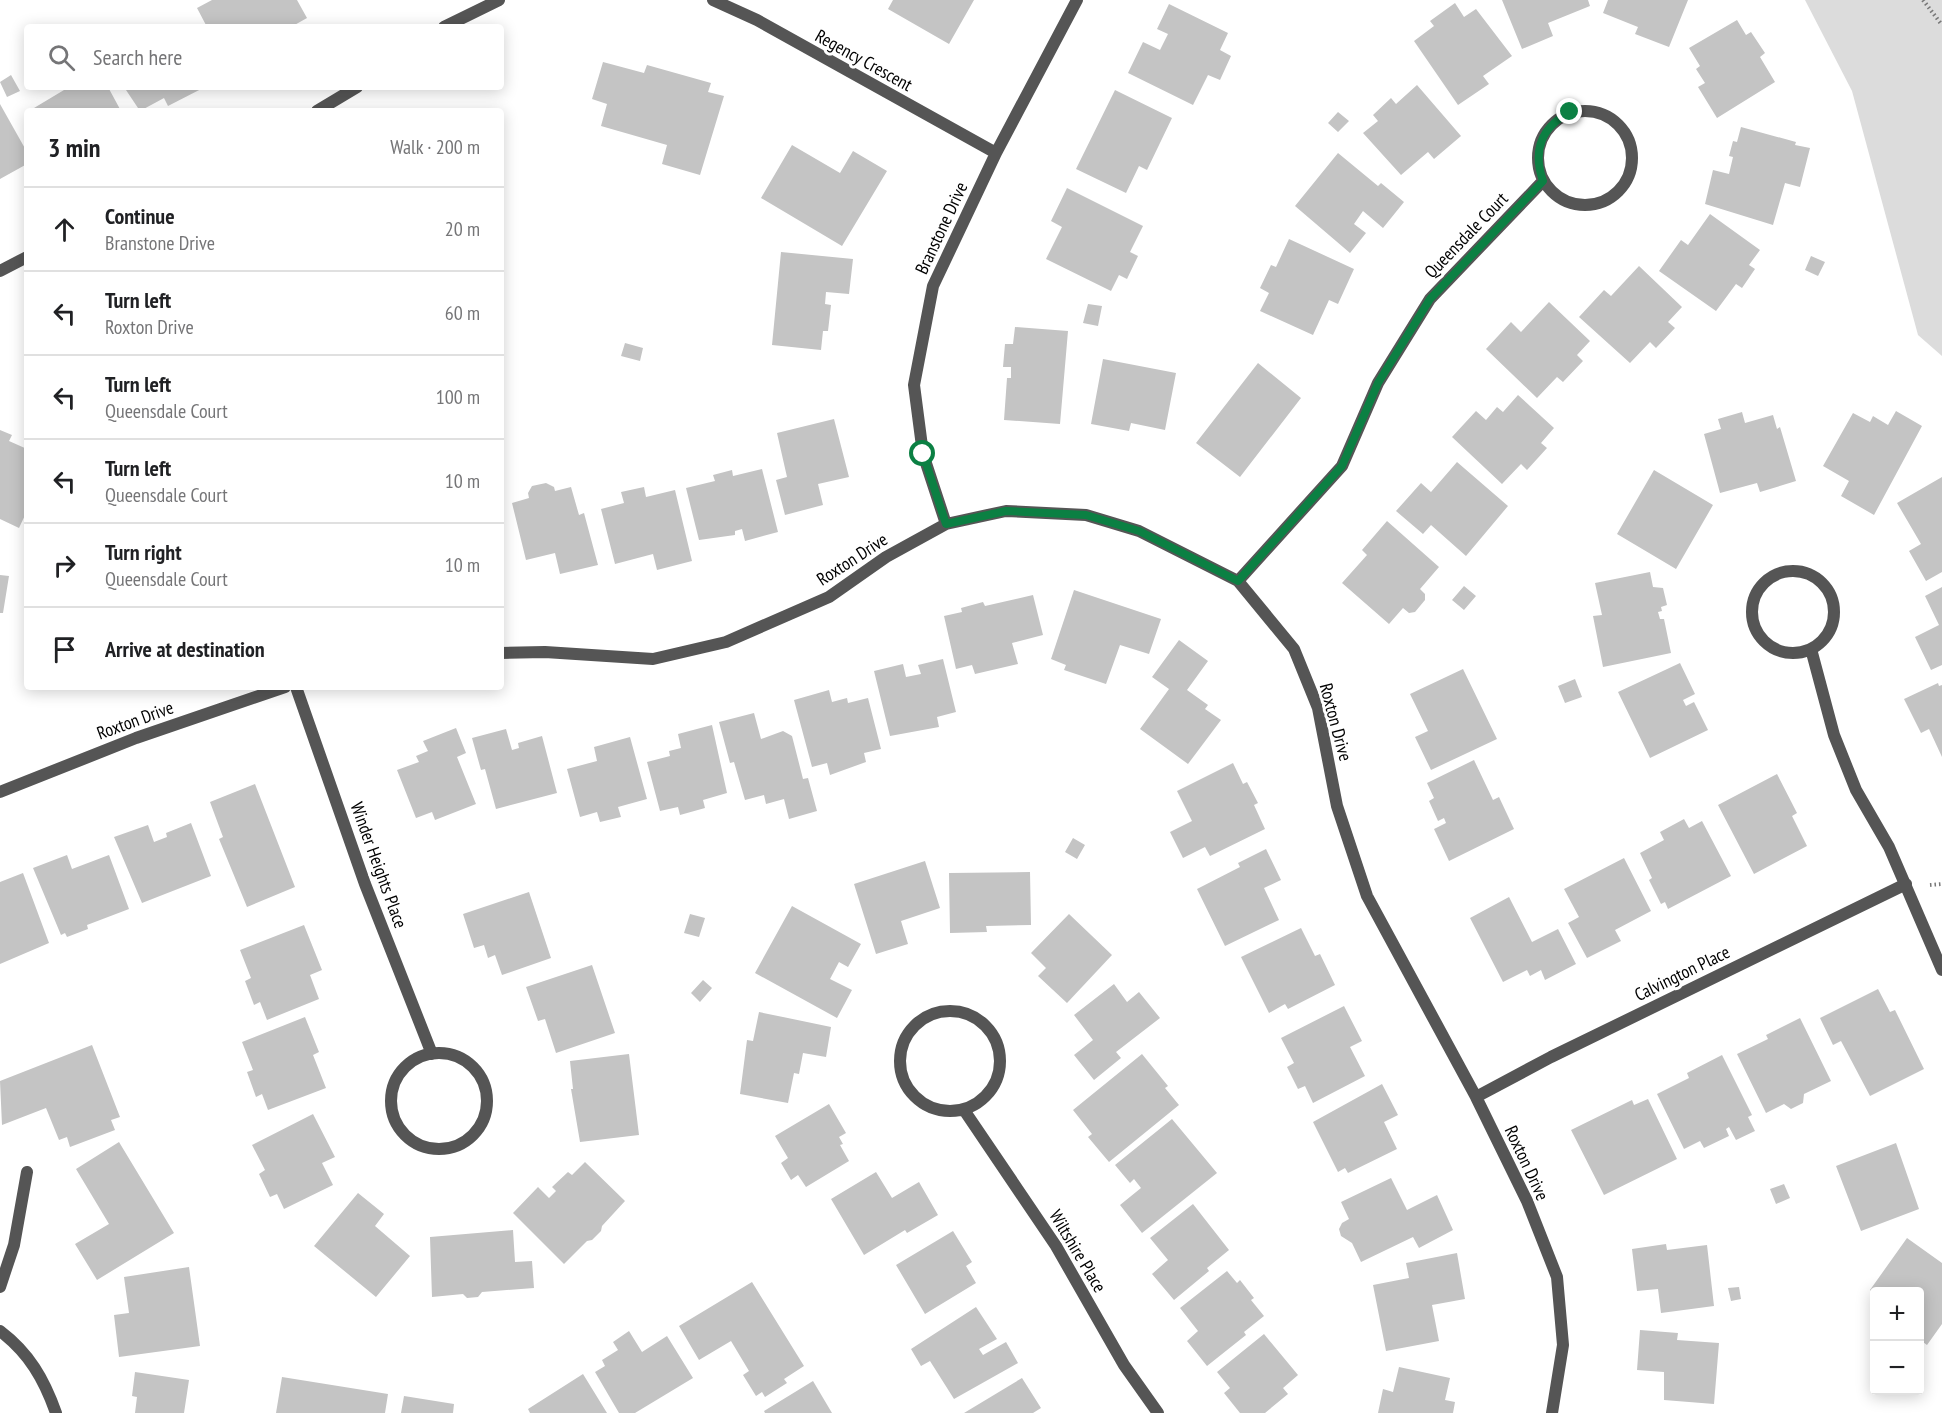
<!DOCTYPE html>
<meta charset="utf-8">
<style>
:root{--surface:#fff;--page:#f6f6f6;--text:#202124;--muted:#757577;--line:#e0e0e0}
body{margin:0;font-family:"PT Sans Narrow",sans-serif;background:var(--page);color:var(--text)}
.controls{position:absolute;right:18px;bottom:18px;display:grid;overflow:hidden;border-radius:6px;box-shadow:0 3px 15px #0003}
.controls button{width:54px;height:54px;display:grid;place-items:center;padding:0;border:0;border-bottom:2px solid var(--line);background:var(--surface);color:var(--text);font:30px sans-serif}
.stop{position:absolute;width:18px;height:18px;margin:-14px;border:4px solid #0b8043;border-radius:50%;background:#fff}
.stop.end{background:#0b8043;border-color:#fff;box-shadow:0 2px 6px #0008}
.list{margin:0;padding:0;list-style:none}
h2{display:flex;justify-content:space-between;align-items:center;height:78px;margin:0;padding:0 24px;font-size:26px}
h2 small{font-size:20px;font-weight:400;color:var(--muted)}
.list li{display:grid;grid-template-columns:39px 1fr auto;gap:18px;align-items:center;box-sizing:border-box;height:84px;padding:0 24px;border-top:2px solid var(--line)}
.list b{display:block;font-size:22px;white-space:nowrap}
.list p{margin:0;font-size:20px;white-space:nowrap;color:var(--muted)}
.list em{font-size:20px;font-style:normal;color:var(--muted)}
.icon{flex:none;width:33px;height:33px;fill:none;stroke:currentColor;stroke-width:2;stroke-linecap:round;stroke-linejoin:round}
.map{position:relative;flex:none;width:1942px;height:1413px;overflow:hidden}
.search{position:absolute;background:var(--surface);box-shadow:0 3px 15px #0003;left:24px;top:24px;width:480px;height:66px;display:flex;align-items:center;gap:15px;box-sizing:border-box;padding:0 21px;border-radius:6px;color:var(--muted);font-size:22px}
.panel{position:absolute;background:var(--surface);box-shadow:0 3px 15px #0003;left:24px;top:108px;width:480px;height:582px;border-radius:6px}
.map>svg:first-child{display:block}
.green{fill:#dcdcdc}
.building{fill:#c4c4c4}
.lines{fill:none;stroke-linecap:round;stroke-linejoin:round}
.path{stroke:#777;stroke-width:4;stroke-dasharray:1.5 3;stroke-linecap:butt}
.lane{stroke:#555;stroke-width:12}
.street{stroke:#555;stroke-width:12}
.route{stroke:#0b8043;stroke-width:8}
.labels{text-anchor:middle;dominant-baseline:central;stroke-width:6;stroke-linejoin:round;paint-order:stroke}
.street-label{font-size:18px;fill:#000;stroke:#fff}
</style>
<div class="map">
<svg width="1942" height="1413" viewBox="0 0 1942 1413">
<rect width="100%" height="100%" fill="#fff"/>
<!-- green -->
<path class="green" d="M1805 0H1942V356L1918 335 1852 91Z"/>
<!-- building -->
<path class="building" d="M212 0H297L307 18 291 27H207L197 8Z
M893 0H974L949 44 888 9Z
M1502 0H1588L1590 6 1548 23 1553 36 1522 49Z
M1608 0H1688L1669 47 1635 34 1638 27 1603 13Z
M1455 3 1464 17 1476 9 1512 56 1483 76 1489 84 1458 105 1414 41 1434 26 1430 21Z
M1169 4 1228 33 1220 50 1231 56 1220 80 1208 75 1193 105 1128 73 1143 42 1160 50 1168 34 1157 29Z
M1737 20 1746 35 1751 32 1765 53 1760 57 1775 82 1717 118 1698 87 1705 83 1696 69 1700 66 1689 48Z
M603 62 644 73 647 65 711 83 708 92 724 96 700 175 662 164 667 145 601 126 607 104 592 99Z
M11 75 20 91 7 97 0 82Z
M1417 85 1461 136 1434 159 1428 152 1401 175 1363 133 1378 121 1373 115 1391 98 1396 104Z
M69 87H108L121 111H29Z
M124 87H205L168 106 164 98 140 111Z
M1115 90 1172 118 1147 170 1139 166 1126 193 1076 169Z
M0 104 27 152V164L0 179Z
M1338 112 1349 121 1338 132 1328 123Z
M1741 127 1796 142 1795 145 1810 148 1800 187 1785 183 1773 225 1705 204 1713 170 1729 174 1733 157 1729 156 1733 141 1737 142Z
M792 145 840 173 853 151 887 171 842 246 761 198Z
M1338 153 1378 186 1381 183 1404 202 1383 228 1363 211 1354 224 1366 233 1350 253 1295 206Z
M1067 188 1143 226 1130 252 1138 256 1127 279 1119 275 1111 291 1046 259 1062 227 1051 221Z
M1710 214 1760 250 1749 265 1755 269 1742 288 1736 284 1716 311 1659 271 1681 240 1688 245Z
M1289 239 1354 269 1338 304 1329 300 1313 335 1260 311 1269 293 1260 288 1271 265 1276 267Z
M781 252 853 259 849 294 826 292 825 304 831 305 828 331H823L821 350 772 345Z
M1811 256 1825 262 1818 276 1805 270Z
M1639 266 1682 307 1668 322 1675 328 1656 348 1650 342 1630 363 1579 317 1604 290 1611 296Z
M1549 302 1590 341 1577 355 1583 361 1563 382 1557 377 1537 398 1486 349 1511 322 1521 332Z
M1088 304 1102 306 1098 326 1083 323Z
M1015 327 1068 331 1060 424 1004 420 1007 378H1011V367H1003L1005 344H1013Z
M625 343 643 348 640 361 621 356Z
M1103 359 1176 373 1165 430 1131 423 1129 431 1091 424Z
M1258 363 1301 398 1240 477 1196 443Z
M1518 395 1554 428 1541 443 1547 448 1527 470 1521 464 1502 484 1452 437 1476 411 1486 420 1497 407 1503 412Z
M1896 411 1922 426 1874 515 1841 496 1849 481 1823 466 1853 413 1870 422 1873 416 1888 425Z
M1742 412 1745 423 1773 415 1777 429 1780 427 1796 481 1760 492 1757 483 1720 493 1704 434 1721 429 1718 419Z
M834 419 849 477 818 484 823 505 785 515 776 480 787 477 777 433Z
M0 430 12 435 9 441 27 449V511L19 528 0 519Z
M1457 462 1508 506 1466 556 1431 525 1423 534 1396 511 1421 483 1431 492Z
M762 469 778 532 745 541 742 529 735 531V535L699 540 686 488 715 481 713 475 732 470 733 476Z
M1654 470 1713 505 1676 569 1617 534Z
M1942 477V572L1926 581 1909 551 1921 544 1897 503Z
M546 483 554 487 555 491 571 487 579 515 584 513 598 565 560 574 555 553 526 560 512 503 529 498 528 493 532 486Z
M644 487 646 497 675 490 692 561 657 570 653 554 615 564 601 509 624 503 621 492Z
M1387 521 1439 567 1420 589 1425 594V600L1415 612 1409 613 1403 608 1389 624 1342 583 1367 555 1362 550Z
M1650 572 1653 587 1663 588 1667 605 1661 607 1662 611 1658 612 1660 619H1664L1671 653 1603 667 1593 616 1602 615 1595 583Z
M0 575 9 576 3 613H0Z
M1464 586 1476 596 1464 610 1452 600Z
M1942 587V665L1931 670 1915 637 1939 625 1925 596Z
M1074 590 1161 619 1149 654 1120 645 1106 684 1064 670 1066 665 1051 659Z
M1033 595 1043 635 1012 643 1018 664 975 674 972 665 956 669 944 616 962 612 961 608 983 602 985 606Z
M1179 640 1208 661 1187 690 1208 705 1205 709 1221 720 1188 764 1140 729 1169 689 1152 677Z
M943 659 956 712 937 717 939 727 890 736 874 671 903 664 906 677 921 674 918 665Z
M1680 663 1695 694 1683 700 1686 706 1694 702 1708 730 1650 758 1618 692Z
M1463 669 1497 739 1431 770 1415 737 1428 731 1410 694Z
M1575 679 1582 697 1565 703 1558 686Z
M1938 683 1939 686 1942 685V757L1929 729 1921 733 1904 699Z
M829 690 832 702 847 698 848 703 868 698 881 749 864 753 866 762 830 775 827 763 812 767 794 700Z
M754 713 761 739 783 731 792 736 803 779 808 778 817 811 789 819 784 799 766 804 764 795 745 800 734 762 730 763 719 722Z
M712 725 727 793 703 800 705 808 680 815 678 807 660 811 647 762 670 756 669 751 681 748 678 734Z
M456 728 466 753 457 757 476 804 435 820 432 812 416 818 397 770 419 762 416 756 428 751 423 741Z
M506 729 512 750 519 748 518 743 542 736 557 793 496 809 485 769 481 770 472 738Z
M630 737 647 799 618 807 621 817 600 822 597 812 580 817 567 769 597 761 594 747Z
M1474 760 1493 800 1499 797 1514 829 1449 861 1434 829 1446 823 1444 818 1438 821 1429 801 1434 798 1427 783Z
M1233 763 1243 784 1247 782 1258 803 1254 805 1265 829 1210 856 1205 847 1183 858 1170 832 1192 821 1177 791Z
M1777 774 1797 813 1792 816 1807 846 1754 874 1718 805Z
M255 784 295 887 247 907 219 839 223 837 210 802Z
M1684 819 1689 828 1702 821 1731 876 1668 909 1665 902 1661 904 1649 880 1652 878 1640 853 1664 840 1660 832Z
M191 823 211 876 142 903 114 837 148 825 154 842 167 837 166 833Z
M1073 838 1085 845 1077 859 1065 852Z
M1266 849 1281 880 1264 888 1279 920 1225 946 1197 889 1240 867 1238 863Z
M67 855 72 869 109 855 129 909 87 925 88 929 67 937 65 933 61 935 33 868Z
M1624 858 1651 911 1615 930 1621 941 1587 958 1568 923 1579 917 1564 889Z
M925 861 940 908 901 921 908 944 876 954 854 884Z
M1030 872 1031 925 986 926 987 932 950 933 949 873Z
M23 873 49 943 0 964V882Z
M529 892 551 958 502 975 495 955 488 958 484 945 474 948 463 914Z
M1509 897 1532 942 1558 929 1576 964 1545 980 1541 970 1530 976 1527 970 1503 982 1470 918Z
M792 906 861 944 848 967 839 962 830 979 852 990 837 1018 755 973Z
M690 914 705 918 699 937 684 933Z
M1069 914 1112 955 1067 1003 1038 976 1046 968 1031 953Z
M304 925 322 970 310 975 319 999 267 1020 260 1002 254 1005 245 981 251 978 240 950Z
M1301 928 1315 956 1320 954 1335 985 1288 1009 1285 1004 1269 1013 1241 957Z
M592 965 615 1033 556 1053 545 1019 538 1021 526 987Z
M703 980 712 988 700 1002 691 993Z
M1114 984 1127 1002 1139 992 1160 1018 1116 1052 1121 1058 1094 1080 1074 1055 1093 1040 1074 1015Z
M1878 989 1890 1012 1895 1010 1924 1069 1870 1096 1841 1041 1833 1045 1820 1018Z
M1344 1006 1362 1041 1350 1047 1365 1076 1313 1103 1305 1086 1298 1089 1287 1067 1294 1063 1281 1038Z
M759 1012 831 1027 826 1057 803 1053 799 1074 794 1073 788 1103 740 1094 747 1040 753 1041Z
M305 1017 319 1052 313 1055 326 1088 268 1110 262 1094 256 1097 247 1072 253 1070 242 1042Z
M1800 1018 1831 1081 1804 1094 1803 1103 1791 1109 1784 1104 1766 1113 1737 1054 1768 1039 1766 1035Z
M92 1045 120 1117 111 1120 115 1130 70 1147 67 1137 59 1140 46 1108 2 1125 0 1081Z
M629 1054 639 1135 580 1142 571 1089H573L570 1061Z
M1142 1054 1168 1086 1165 1088 1179 1105 1109 1162 1088 1137 1092 1134 1073 1110Z
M1722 1055 1752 1115 1748 1117 1755 1131 1736 1140 1729 1127 1726 1129 1729 1136 1704 1148 1700 1141 1684 1149 1657 1094 1689 1078 1687 1073Z
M1382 1084 1398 1115 1384 1122 1397 1149 1348 1173 1345 1168 1338 1172 1313 1122Z
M1648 1099 1677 1159 1604 1195 1571 1130 1632 1100 1634 1105Z
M829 1104 846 1133 839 1137 843 1144 840 1145 849 1161 806 1187 798 1175 791 1180 781 1163 788 1158 775 1136Z
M313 1114 335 1157 322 1163 333 1185 284 1209 277 1194 270 1197 259 1174 265 1170 252 1145Z
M1172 1119 1217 1173 1142 1233 1120 1205 1141 1188 1134 1179 1130 1183 1115 1165Z
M119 1142 174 1233 97 1280 75 1244 109 1224 76 1169Z
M1896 1143 1919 1209 1861 1231 1836 1166Z
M585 1162 625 1201 602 1226 601 1231 592 1240 587 1241 564 1264 513 1213 538 1187 549 1198 556 1191 552 1187 568 1172 572 1175Z
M876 1172 892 1198 919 1182 938 1215 907 1233 905 1230 864 1255 831 1199Z
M1391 1178 1407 1210 1437 1195 1453 1230 1419 1248 1413 1237 1361 1262 1352 1243 1341 1236 1339 1229 1342 1223 1349 1219 1341 1202Z
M1784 1184 1790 1198 1776 1204 1770 1189Z
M358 1193 384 1214 375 1226 410 1256 376 1297 314 1246Z
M1193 1204 1229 1250 1207 1268 1209 1271 1174 1300 1152 1274 1168 1260 1150 1238Z
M513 1230 515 1262 532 1261 534 1288 482 1292 478 1297 467 1298 463 1294 432 1297 430 1237Z
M953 1231 972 1262 966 1266 976 1283 925 1314 896 1265Z
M1907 1238 1942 1263V1324L1927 1345 1920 1340V1292L1874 1294 1870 1290Z
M1666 1244 1667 1250 1707 1245 1714 1306 1661 1313 1658 1289 1637 1291 1632 1249Z
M1457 1253 1465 1299 1432 1305 1439 1341 1386 1351 1373 1285 1409 1278 1406 1263Z
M189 1267 200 1346 119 1357 114 1315 129 1313 124 1277Z
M1227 1271 1237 1283 1240 1280 1254 1298 1251 1300 1264 1316 1244 1332 1246 1335 1207 1366 1187 1341 1198 1331 1180 1308Z
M752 1282 804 1366 784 1379 787 1383 765 1397 762 1392 756 1396 743 1375 749 1371 731 1341 699 1360 679 1326Z
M1739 1287 1741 1299 1731 1301 1728 1288Z
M976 1307 997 1339 979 1349 983 1355 1006 1342 1018 1363 954 1399 930 1361 921 1366 911 1349Z
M1640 1330 1678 1333 1677 1340 1719 1343 1714 1404 1664 1400V1372L1637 1370Z
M629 1331 642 1352 667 1336 693 1378 635 1413H619L595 1372 605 1366 602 1360 618 1350 613 1342Z
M1264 1334 1298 1375 1283 1388 1288 1394 1265 1413H1240L1224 1393 1230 1388 1217 1372Z
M1399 1367 1450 1378 1445 1400 1455 1402 1453 1413H1378L1383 1389 1393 1392Z
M135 1372 189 1380 184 1413H135L137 1397 132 1396Z
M583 1374 607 1413H530L528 1409Z
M282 1377 388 1394 385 1413H276Z
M1022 1378 1041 1408 1033 1413H964Z
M813 1381 832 1413H765L764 1411Z
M404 1396 454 1404 453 1413H401Z"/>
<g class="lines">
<!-- path -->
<path class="path" d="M1923 0 1942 25
M1930 885 1942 884"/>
<!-- lane -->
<path class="lane" d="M0 1287 14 1245 27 1172
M0 1331C29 1353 44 1379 56 1413"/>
<!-- street -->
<path class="street" d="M713 0 757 20 996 153
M444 27 499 0
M1538 158a47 47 0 1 1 94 0a47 47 0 1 1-94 0Z
M317 111 357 87
M0 271 27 257
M946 524 923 454 914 385 933 286 996 153 1077 0
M1752 612a41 41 0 1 1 82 0a41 41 0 1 1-82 0Z
M1238 581 1342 466 1378 383 1430 299 1543 181
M1811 649 1834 735 1856 790 1889 847 1942 970
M501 653 545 652 653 659 726 642 829 597 886 557 946 524 1006 511 1086 515 1139 531 1238 581 1294 649 1318 708 1337 806 1367 896 1476 1097 1527 1201 1557 1277 1563 1345 1552 1413
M296 687 365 884 432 1054
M0 792 136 738 285 687
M900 1061a50 50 0 1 1 100 0a50 50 0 1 1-100 0Z
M391 1101a48 48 0 1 1 96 0a48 48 0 1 1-96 0Z
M1476 1097 1551 1057 1906 884
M964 1110 1056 1246 1124 1365 1158 1413"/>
</g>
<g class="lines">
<!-- route -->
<path class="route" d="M923 454 946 524 1006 511 1086 515 1139 531 1238 581 1342 466 1378 383 1430 299 1543 181C1532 149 1542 127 1570 112"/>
</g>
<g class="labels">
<!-- street labels -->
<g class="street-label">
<text transform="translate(864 60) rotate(29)">Regency Crescent</text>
<text transform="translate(941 228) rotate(-65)">Branstone Drive</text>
<text transform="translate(1466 235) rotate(-46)">Queensdale Court</text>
<text transform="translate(852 559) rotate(-33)">Roxton Drive</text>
<text transform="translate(135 720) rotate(-20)">Roxton Drive</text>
<text transform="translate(1336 722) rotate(75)">Roxton Drive</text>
<text transform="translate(379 865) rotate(70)">Winder Heights Place</text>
<text transform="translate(1682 973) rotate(-26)">Calvington Place</text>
<text transform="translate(1527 1163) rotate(65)">Roxton Drive</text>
<text transform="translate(1078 1251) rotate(59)">Wiltshire Place</text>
</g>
</g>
</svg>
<div class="controls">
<button>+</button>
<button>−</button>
</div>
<div class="stop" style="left:923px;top:454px"></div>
<div class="stop end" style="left:1570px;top:112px"></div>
<div class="search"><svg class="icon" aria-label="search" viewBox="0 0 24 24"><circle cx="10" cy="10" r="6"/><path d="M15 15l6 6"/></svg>Search here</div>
<section class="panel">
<h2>3 min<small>Walk · 200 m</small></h2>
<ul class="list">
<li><svg class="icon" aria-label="ahead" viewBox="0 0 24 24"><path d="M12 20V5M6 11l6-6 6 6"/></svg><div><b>Continue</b><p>Branstone Drive</p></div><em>20 m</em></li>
<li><svg class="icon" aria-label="left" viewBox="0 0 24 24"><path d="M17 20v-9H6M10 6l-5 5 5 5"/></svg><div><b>Turn left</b><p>Roxton Drive</p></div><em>60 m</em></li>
<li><svg class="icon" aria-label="left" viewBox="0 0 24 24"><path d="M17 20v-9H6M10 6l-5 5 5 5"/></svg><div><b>Turn left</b><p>Queensdale Court</p></div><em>100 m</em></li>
<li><svg class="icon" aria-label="left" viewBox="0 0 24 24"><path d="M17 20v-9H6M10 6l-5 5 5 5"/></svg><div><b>Turn left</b><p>Queensdale Court</p></div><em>10 m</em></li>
<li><svg class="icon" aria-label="right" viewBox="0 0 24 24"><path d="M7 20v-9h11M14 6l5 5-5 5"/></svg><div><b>Turn right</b><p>Queensdale Court</p></div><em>10 m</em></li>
<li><svg class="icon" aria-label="arrive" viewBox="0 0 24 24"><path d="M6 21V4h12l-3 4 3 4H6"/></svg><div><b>Arrive at destination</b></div></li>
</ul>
</section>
</div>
